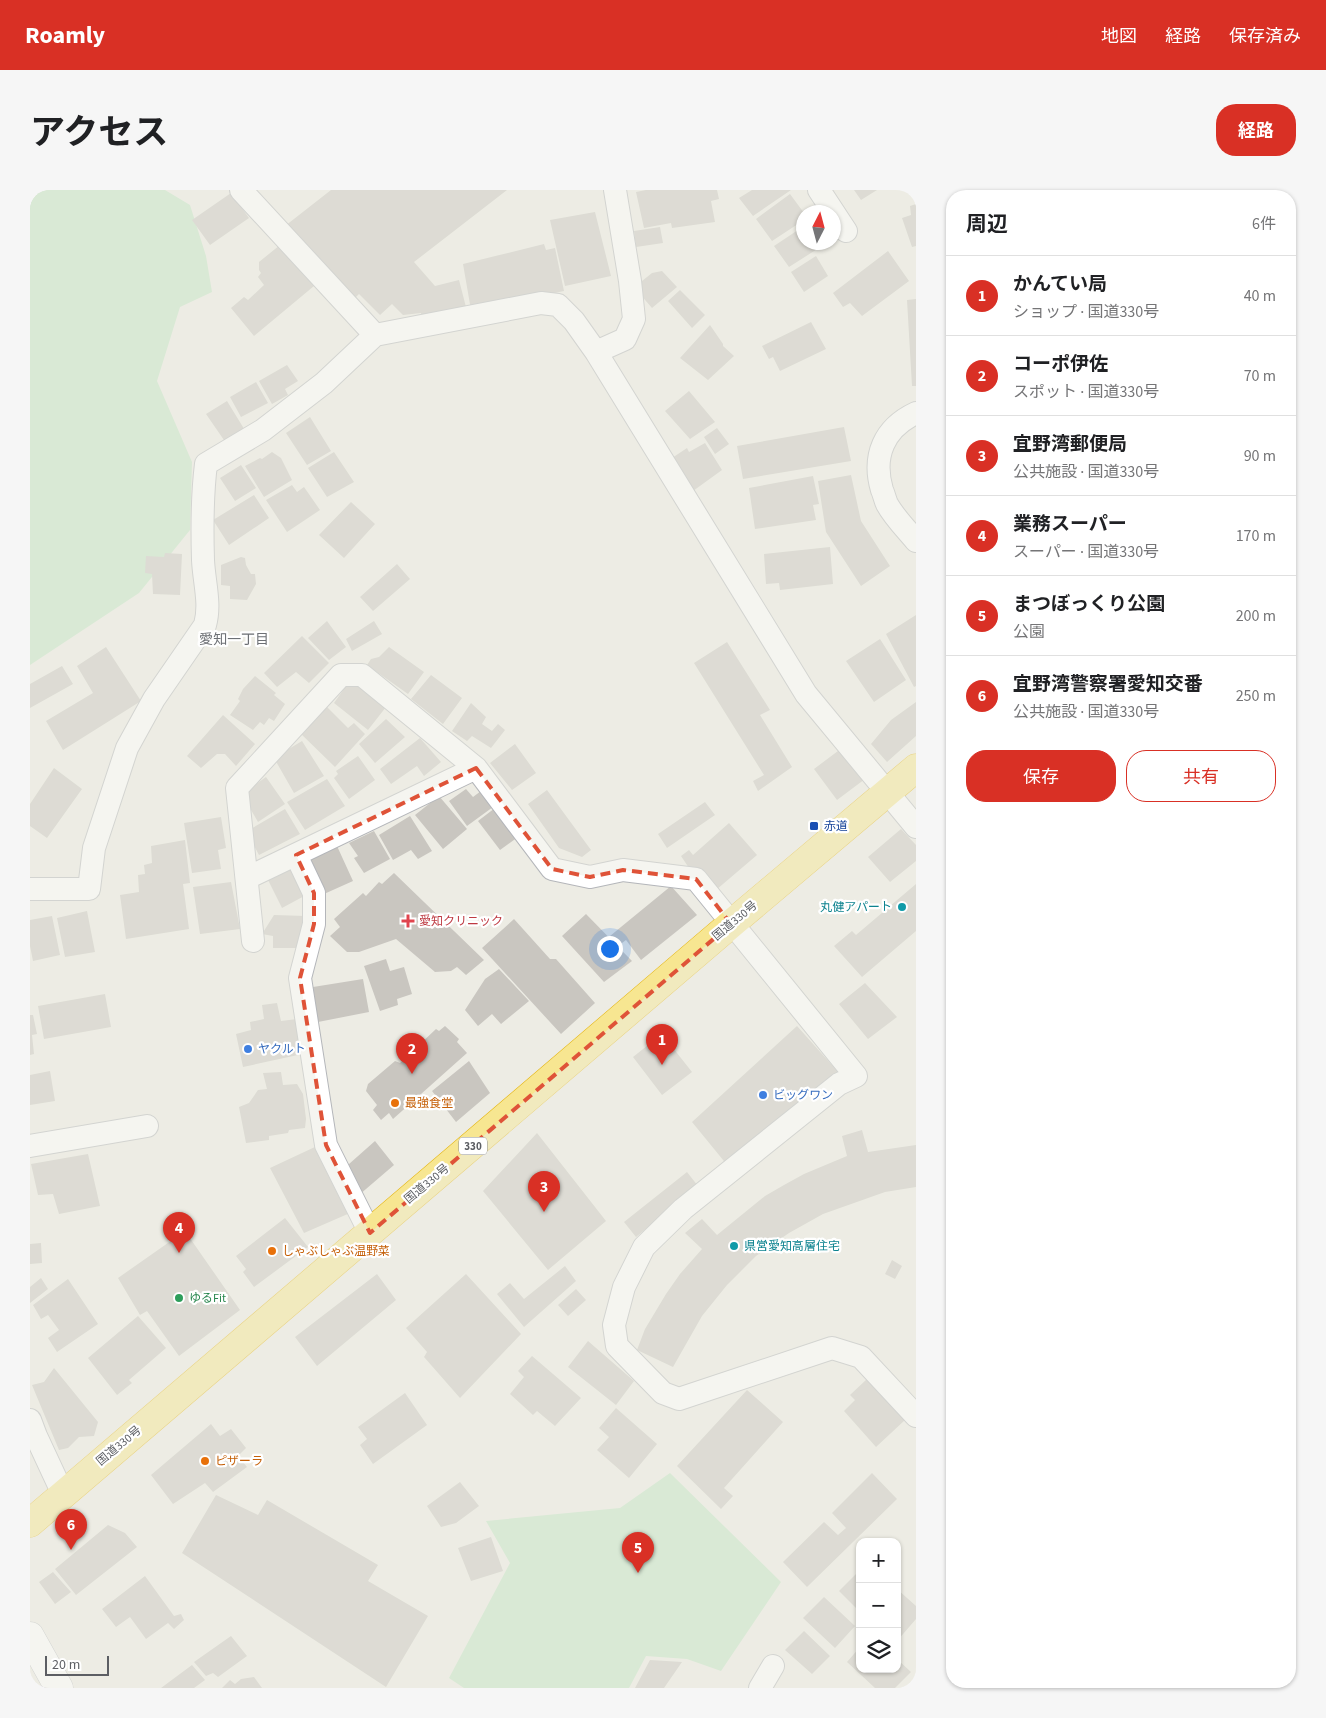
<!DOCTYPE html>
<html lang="ja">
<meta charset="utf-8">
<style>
:root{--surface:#fff;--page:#f6f6f6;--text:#202124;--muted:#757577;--line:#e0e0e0;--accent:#d93025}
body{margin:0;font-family:"Source Sans 3","Noto Sans JP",sans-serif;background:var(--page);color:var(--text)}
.controls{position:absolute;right:15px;bottom:15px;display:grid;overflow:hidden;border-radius:10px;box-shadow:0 1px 4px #0004}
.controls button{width:45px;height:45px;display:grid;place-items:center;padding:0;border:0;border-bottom:1px solid var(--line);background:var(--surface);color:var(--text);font:25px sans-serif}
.compass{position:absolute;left:766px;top:15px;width:45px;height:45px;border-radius:50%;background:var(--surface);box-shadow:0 1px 4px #0004;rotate:6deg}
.scale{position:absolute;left:15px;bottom:12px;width:64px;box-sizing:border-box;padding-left:5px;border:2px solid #5c5e63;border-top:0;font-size:14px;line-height:18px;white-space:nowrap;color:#5c5e63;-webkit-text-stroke:4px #fff;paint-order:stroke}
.you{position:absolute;left:579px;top:758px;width:18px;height:18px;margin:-12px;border:4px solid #fff;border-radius:50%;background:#1a73e8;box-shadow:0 0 0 8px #1a73e833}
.badge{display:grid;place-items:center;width:32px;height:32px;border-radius:50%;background:var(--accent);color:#fff;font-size:16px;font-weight:700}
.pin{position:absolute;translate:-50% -41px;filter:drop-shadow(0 1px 2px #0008)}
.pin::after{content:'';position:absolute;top:26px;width:18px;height:15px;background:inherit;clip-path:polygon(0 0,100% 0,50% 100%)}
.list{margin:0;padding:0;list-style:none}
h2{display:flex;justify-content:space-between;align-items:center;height:65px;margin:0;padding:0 20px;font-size:21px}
h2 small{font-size:16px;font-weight:400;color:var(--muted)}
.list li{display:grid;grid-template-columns:32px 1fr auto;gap:15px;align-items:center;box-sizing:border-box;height:80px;padding:0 20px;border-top:1px solid var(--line)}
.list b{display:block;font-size:19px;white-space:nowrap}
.list p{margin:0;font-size:16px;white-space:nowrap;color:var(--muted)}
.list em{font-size:16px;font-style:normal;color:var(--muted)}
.actions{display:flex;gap:10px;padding:15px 20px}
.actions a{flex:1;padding:11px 0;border:1px solid var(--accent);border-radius:20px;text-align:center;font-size:18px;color:var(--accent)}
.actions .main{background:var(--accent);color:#fff}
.icon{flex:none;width:28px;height:28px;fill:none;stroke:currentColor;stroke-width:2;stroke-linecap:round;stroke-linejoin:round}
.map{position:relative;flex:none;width:886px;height:1498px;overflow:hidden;border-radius:20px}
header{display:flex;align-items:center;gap:30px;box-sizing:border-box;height:70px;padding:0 25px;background:var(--accent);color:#fff}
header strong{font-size:24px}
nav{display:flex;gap:28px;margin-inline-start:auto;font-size:18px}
.intro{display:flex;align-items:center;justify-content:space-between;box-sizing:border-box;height:120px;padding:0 30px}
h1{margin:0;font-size:35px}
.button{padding:12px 22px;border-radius:20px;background:var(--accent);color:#fff;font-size:18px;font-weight:700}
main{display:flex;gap:30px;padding:0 30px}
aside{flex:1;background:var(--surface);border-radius:20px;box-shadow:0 1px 4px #0004}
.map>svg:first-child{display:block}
.green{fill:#c1e4c4}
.building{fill:#c9c6c0}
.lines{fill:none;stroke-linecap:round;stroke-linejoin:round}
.street-casing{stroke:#b4b6ba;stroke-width:24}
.secondary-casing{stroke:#b5b7bd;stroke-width:29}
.highway-casing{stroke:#e4b30d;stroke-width:29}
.street{stroke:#fff;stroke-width:22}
.secondary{stroke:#fff;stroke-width:28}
.highway{stroke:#f7e691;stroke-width:28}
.marked{fill:none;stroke:#df5338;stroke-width:4;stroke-dasharray:10 6;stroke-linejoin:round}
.transit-dot{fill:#1a4fb4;stroke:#fff;stroke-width:2}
.culture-dot{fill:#0f9aa8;stroke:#fff;stroke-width:2}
.health-dot{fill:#e0444e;stroke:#fff;stroke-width:2}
.shop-dot{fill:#3f7fe0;stroke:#fff;stroke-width:2}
.food-dot{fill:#e8710a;stroke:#fff;stroke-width:2}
.leisure-dot{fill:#2e9e5b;stroke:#fff;stroke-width:2}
.labels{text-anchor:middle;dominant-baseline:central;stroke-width:4.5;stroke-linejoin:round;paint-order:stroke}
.shield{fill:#fff;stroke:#8d8e92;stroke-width:1}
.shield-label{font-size:11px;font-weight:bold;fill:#5c5e63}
.transit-label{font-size:12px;fill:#164399;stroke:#fff;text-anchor:start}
.culture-label{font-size:12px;fill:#0d838f;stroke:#fff;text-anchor:end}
.health-label{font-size:12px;fill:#be3a42;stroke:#fff;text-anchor:start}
.street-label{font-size:12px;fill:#5c5e63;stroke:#fff}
.shop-label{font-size:12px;fill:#366cbe;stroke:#fff;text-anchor:start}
.food-label{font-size:12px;fill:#c56008;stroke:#fff;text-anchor:start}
.leisure-label{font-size:12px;fill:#27864d;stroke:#fff;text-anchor:start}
.neighbourhood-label{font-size:14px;fill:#6d7075;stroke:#fff}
</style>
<header>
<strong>Roamly</strong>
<nav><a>地図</a><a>経路</a><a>保存済み</a></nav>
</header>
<div class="intro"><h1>アクセス</h1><a class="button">経路</a></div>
<main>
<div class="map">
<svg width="886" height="1498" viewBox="0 0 886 1498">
<rect width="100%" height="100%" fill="#edece4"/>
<!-- green -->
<path class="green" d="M0 0H135L160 15 176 66 182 102 150 117 127 191 162 272 160 340 109 403 0 475Z
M640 1283 751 1392 691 1481 657 1469 616 1466 599 1498H434L419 1488 480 1373 456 1331 590 1318Z"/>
<!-- building -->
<path class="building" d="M301 0H477L384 72 405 96 429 90 437 121 392 129 391 123 373 125 362 114 350 125 329 104 321 112 255 36Z
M616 0H687L689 9 681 11 685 32 642 38 641 33 614 38 606 2Z
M722 0H761L723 26 709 8Z
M824 0H847L831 10Z
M201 3 219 28 180 55 162 30Z
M760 4 774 23V30L742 51 726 29Z
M886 14V56L882 57 872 28 881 25 880 16Z
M565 22 581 86 535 96 520 30Z
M774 36V52H790L792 56 759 77 744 56Z
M630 37 633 53 606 57 604 41Z
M514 54 516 60 525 58 534 101 441 120 433 74Z
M250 55 284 96 224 146 201 118 214 107 218 110 234 95 228 87 231 83 229 80V72Z
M858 61 879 91 832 126 820 113 813 117 803 103Z
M786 66 798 86 774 102 761 82Z
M632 81 647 97 622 118 609 103 612 91 622 83Z
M650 100 675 125 662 138 638 111Z
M886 109V196H882L877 110Z
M781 132 796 159 750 181 743 167 739 169 732 156Z
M680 135 693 154V156L704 166 678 190 650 168Z
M257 175 268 191 255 199 258 205 242 214 229 191Z
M226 192 238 213 211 227 200 207Z
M659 201 685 232 660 249 635 221Z
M197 211 216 242 196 253 176 224Z
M280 227 301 261 277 275 256 243Z
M814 237 821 271 713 289 707 256Z
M687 238 699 254 685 264 674 247Z
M675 253 692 280 663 301 642 268 657 258 659 262Z
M242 262 251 268 262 290 234 307 215 276 230 268 232 269Z
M304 262 324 292 297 307 278 278Z
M211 275 226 298 205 311 190 288Z
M821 285 831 331 860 376 831 396 796 342 788 291Z
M783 286 789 314 783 315 786 330 725 339 719 298Z
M262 295 267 302 274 297 290 320 257 342 236 310Z
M224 305 239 328 199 355 183 330Z
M321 312 345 334 314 368 289 345Z
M800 357 803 394 750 400 749 393 736 394 734 364Z
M135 363 152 364 150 405 123 404 122 384 115 383 116 366 134 367Z
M211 367 215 368 216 375 221 384H225L226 394 217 410 200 409V396L191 395V375Z
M367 374 380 389 343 421 330 407Z
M886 425V496L884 497 856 444Z
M297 431 316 457 299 470 278 448Z
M344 431 352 444 322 461 316 449Z
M272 446 299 473 279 493 266 482 247 497 234 483Z
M850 449 876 490 844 512 816 471Z
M697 452 740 520 730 525 762 577 728 601 723 591 734 585 664 473Z
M76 457 111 511 33 560 16 531 63 503 47 476Z
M359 457 394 482 378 504 337 475 341 469 349 467Z
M32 476 43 494 0 518V494Z
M401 485 432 508 413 534 381 509Z
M225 486 246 503 244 505 255 514 244 531 239 528 234 535 230 532 223 540 200 525 210 511 208 509 213 499Z
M321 489 356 517 338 540 304 513Z
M886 512V546L857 572 841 554 861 530Z
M441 513 456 527 452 534 462 541 468 534 475 540 461 558 442 546 437 551 422 541Z
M295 515 318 538 324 533 335 544 305 577 268 541Z
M193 525 225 554 206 576 195 564H187L171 578 157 566Z
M356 529 375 547 345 573 329 554Z
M390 548 411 572 394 586 387 576 361 594 350 579Z
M272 551 294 586 264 603 244 568Z
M485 554 506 583 482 600 460 573Z
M812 558 835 589 807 610 784 579Z
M328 566 345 590 319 609 304 588 308 584 306 581Z
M24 578 52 599 17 648 0 636V614Z
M236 587 255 614 228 632 217 613 220 610 215 602Z
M297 589 315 616 275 640 257 612Z
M436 599 443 607 451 601 463 617 437 636 419 611Z
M517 600 561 660 552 667 529 658 498 614Z
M409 606 437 639 413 659 385 625Z
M675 612 685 625 637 658 628 644Z
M465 618 488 647 470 660 448 631Z
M255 619 270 644 229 665 218 644 219 640Z
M380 626 402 661 388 669 381 660 363 670 349 645Z
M191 627 196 658 188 660 191 679 162 683 154 633Z
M699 633 727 665 686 700 661 681 651 666 659 660 663 665Z
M871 639 886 655V671L860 692 838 667Z
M344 641 360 669 334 683 324 668 328 666 319 653Z
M155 650 160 693 153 694 159 739 96 749 90 705 109 702 108 685 115 684 114 675 122 673 121 656Z
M307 656 323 691 294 704 277 669Z
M262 677 278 704 252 718 237 688Z
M364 683 454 770 436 785 427 777 421 781 405 782 366 749 329 762H317L300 746 310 737 304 729 333 703 336 706 349 692 352 694Z
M201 692 210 739 170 744 163 697Z
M886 694V741L832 787 804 756 822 741 826 745Z
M641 696 667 725 611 770 596 750 588 756 580 746Z
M57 721 65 762 35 767 27 728Z
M556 724 602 771 574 792 532 746Z
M244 725 276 726 271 758H243V746L232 744Z
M22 726 30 765 3 771 0 756V730Z
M484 729 520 769H526L565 813 531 844 452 758Z
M356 769 360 781 374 777 382 804 367 809 368 815 350 821 334 776Z
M469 779 499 811 471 834 462 824 448 836 435 820 455 789Z
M333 789 339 822 288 832 283 797Z
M835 793 867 827 838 849 809 814Z
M75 804 81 837 14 849 8 816Z
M247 813 251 831 267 829 277 863 213 877 206 844 221 840 220 832 234 829 232 815Z
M0 825H3L7 844 2 845 4 864 0 865Z
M415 836 429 849 427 852 437 863 363 929 359 923 351 930 343 920 347 915 336 901 338 894 365 871 370 873 406 839 409 841Z
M767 836 809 883 698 976 662 932Z
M632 844 662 882 632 905 603 867Z
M439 871 460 903 426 932 402 901Z
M20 881 25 911 0 915V885Z
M251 882 253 895 267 894 273 904 276 929 275 938 259 940 258 943 239 946V950L216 953 209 917 219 913 228 900 237 899 233 883Z
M832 940 838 962 886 955V997L855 1002 793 1024 759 1043 726 1066 697 1095 672 1126 643 1177 607 1160 615 1139 636 1104 650 1084 672 1059 655 1043 672 1029 687 1045 735 1006 754 995 774 984 817 966 812 946Z
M507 943 576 1031 518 1080 453 1001Z
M345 951 364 975 329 1005 310 982Z
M287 956 320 1023 274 1043 240 978Z
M58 964 70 1016 29 1024 23 1004 8 1005 1 974Z
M657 982 668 996 606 1047 594 1032Z
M255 1028 278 1057 224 1097 213 1082 216 1079 206 1066Z
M155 1041 210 1120 149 1166 117 1121 110 1125 88 1088Z
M11 1053 12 1073 0 1074V1054Z
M862 1070 872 1076 865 1089 855 1084Z
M535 1076 546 1091 494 1137 467 1104 480 1093 494 1109Z
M347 1084 366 1110 287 1176 265 1147Z
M436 1084 491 1144 430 1208 394 1167 397 1162 376 1138Z
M11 1088 18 1099 0 1113V1097Z
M38 1089 68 1134 27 1162 18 1148 29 1140 18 1125 11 1129 3 1115Z
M546 1099 556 1110 538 1126 528 1115Z
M108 1126 136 1158 99 1190 102 1193 87 1205 58 1168Z
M558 1151 604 1191 586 1215 538 1177Z
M502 1166 551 1208 525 1236 507 1221 503 1225 480 1204 494 1187 488 1181Z
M24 1178 68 1232 64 1246 49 1247 38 1258 29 1260 2 1195 14 1192Z
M837 1189 875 1230 846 1257 814 1221 825 1210 820 1205Z
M717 1200 753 1232 694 1298 703 1306 691 1319 647 1276Z
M375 1203 397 1235 343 1274 330 1255 337 1249 328 1237Z
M586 1218 627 1254 599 1288 567 1260 579 1247 569 1238Z
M181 1234 190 1246 201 1239 216 1258 208 1266 217 1277 183 1302 175 1293 143 1314 121 1285Z
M842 1283 867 1309 777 1397 753 1372 794 1332 808 1345 816 1338 802 1323Z
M430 1292 449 1316 426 1333 411 1337 397 1316Z
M186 1305 228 1325 237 1310 348 1375 338 1391 398 1426 356 1497 152 1363Z
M78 1335 95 1343 107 1357 46 1405 25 1379Z
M461 1347 473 1381 441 1391 428 1358Z
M830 1380V1422L809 1401Z
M23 1382 41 1402 25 1414 9 1392Z
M115 1386 144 1426 151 1424 154 1430 144 1439 138 1433 116 1449 100 1427 86 1437 72 1419Z
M867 1399 886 1416V1429L867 1451Z
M794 1407 825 1436 805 1458 773 1428Z
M774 1441 800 1466 782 1484 755 1460Z
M201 1446 217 1466 188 1487 183 1483 176 1486 164 1472Z
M830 1457V1479H867V1469L881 1482 865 1498H845L817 1472Z
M620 1470 652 1472 634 1498H605Z
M162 1475 175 1490 164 1498H131Z
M224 1487 232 1498H192L200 1490 205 1494 211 1489Z"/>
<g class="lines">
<!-- street casing -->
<g class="street-casing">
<path id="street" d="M211 0 345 145 511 113 528 115 544 131 566 162 776 504 886 637
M789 0 816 41
M566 162 595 149 604 129 600 91 585 0
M886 223C854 238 842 266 852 300 854 304 855 310 857 314 864 327 877 340 886 351
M266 665 284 703V734L270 788 296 955 340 1043
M217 688 446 578
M0 699H59L64 658 97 558 124 509 175 435C181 414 174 392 173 370 172 338 172 306 176 274L233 240 294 193 345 145
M223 751 207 598 311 485H332L446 578 522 679 560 687 593 680 666 689 826 886 809 894 653 1019 614 1057 594 1097 584 1135 587 1156 633 1203 649 1209 802 1158 831 1167 886 1226
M0 956 117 936
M0 1230 6 1246 33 1304
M730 1498 743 1476"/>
</g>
<!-- secondary casing -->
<g class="secondary-casing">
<path id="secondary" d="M0 1446 29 1498"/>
</g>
<!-- highway casing -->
<g class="highway-casing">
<path id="highway" d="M0 1333 701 734 886 578"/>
</g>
<!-- street -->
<use href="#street" class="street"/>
<!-- secondary -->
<use href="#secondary" class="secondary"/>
<!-- highway -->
<use href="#highway" class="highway"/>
</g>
<!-- marked area -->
<path d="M0 0H886V1498H0ZM446 578 522 679 560 687 593 680 666 689 701 734 340 1043 296 955 270 788 284 734V703L266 665Z" fill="#edece4" fill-opacity=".55" fill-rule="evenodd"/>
<path class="marked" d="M446 578 522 679 560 687 593 680 666 689 701 734 340 1043 296 955 270 788 284 734V703L266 665Z"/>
<!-- markers -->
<rect class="transit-dot" x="779" y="631" width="10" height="10" rx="2.5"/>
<g class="culture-dot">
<circle cx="872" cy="717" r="5"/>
<circle cx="704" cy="1056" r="5"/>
</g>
<path class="health-dot" d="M375.5 723.5h5v5h5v5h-5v5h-5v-5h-5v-5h5z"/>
<g class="shop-dot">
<circle cx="218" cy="859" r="5"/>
<circle cx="733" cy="905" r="5"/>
</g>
<g class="food-dot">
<circle cx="365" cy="913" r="5"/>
<circle cx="242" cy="1061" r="5"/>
<circle cx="175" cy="1271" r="5"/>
</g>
<circle class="leisure-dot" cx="149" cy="1108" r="5"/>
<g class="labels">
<!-- shield labels -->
<rect class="shield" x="429" y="947.5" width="28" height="17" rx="4"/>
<g class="shield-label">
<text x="443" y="956">330</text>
</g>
<!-- transit labels -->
<g class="transit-label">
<text x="794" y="636">赤道</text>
</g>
<!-- culture labels -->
<g class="culture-label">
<text x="862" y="717">丸健アパート</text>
<text x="714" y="1056" text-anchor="start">県営愛知高層住宅</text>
</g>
<!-- health labels -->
<g class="health-label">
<text x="389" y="731">愛知クリニック</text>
</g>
<!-- street labels -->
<g class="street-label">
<text transform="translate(705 731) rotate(-40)">国道330号</text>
<text transform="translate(397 994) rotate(-40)">国道330号</text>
<text transform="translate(89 1256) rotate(-40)">国道330号</text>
</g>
<!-- shop labels -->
<g class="shop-label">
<text x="228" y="859">ヤクルト</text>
<text x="743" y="905">ビッグワン</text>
</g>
<!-- food labels -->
<g class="food-label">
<text x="375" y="913">最強食堂</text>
<text x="252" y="1061">しゃぶしゃぶ温野菜</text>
<text x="185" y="1271">ピザーラ</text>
</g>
<!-- leisure labels -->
<g class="leisure-label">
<text x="159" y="1108">ゆるFit</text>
</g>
<!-- neighbourhood labels -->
<g class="neighbourhood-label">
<text x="204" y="450">愛知一丁目</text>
</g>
</g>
</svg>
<div class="controls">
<button>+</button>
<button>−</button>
<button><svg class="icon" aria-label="layers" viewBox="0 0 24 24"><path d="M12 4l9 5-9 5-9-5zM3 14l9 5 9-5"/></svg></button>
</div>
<svg class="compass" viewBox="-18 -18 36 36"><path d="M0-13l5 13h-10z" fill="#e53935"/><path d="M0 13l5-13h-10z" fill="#757577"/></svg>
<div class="scale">20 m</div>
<div class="you"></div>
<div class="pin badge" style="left:632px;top:875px">1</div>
<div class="pin badge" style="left:382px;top:884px">2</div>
<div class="pin badge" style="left:514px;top:1022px">3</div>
<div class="pin badge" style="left:149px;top:1063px">4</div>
<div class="pin badge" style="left:608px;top:1383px">5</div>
<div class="pin badge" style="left:41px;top:1360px">6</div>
</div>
<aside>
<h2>周辺<small>6件</small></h2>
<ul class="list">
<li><span class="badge">1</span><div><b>かんてい局</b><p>ショップ · 国道330号</p></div><em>40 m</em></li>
<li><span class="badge">2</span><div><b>コーポ伊佐</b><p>スポット · 国道330号</p></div><em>70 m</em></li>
<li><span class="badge">3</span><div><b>宜野湾郵便局</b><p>公共施設 · 国道330号</p></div><em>90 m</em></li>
<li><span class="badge">4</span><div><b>業務スーパー</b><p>スーパー · 国道330号</p></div><em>170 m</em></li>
<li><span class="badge">5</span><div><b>まつぼっくり公園</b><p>公園</p></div><em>200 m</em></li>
<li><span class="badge">6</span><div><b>宜野湾警察署愛知交番</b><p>公共施設 · 国道330号</p></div><em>250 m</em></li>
</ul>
<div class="actions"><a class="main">保存</a><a>共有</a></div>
</aside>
</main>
